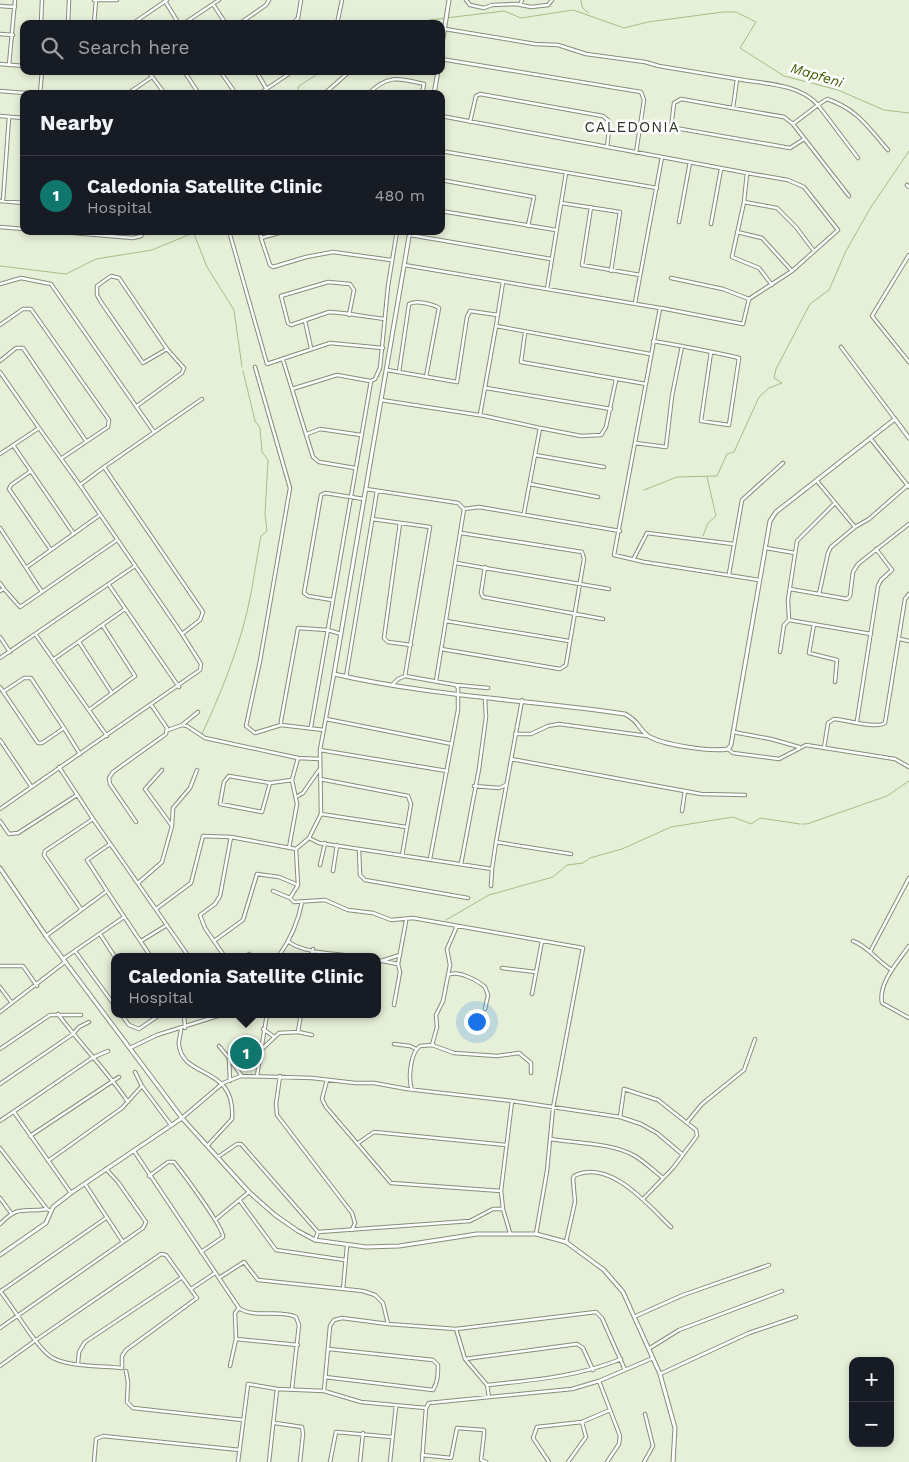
<!DOCTYPE html>
<meta charset="utf-8">
<style>
:root{--surface:#171b24;--page:#20242c;--text:#f1f3f6;--muted:#9ea1a6;--line:#363941;--accent:#0f766e}
body{margin:0;font-family:"Work Sans",sans-serif;background:var(--page);color:var(--text)}
.controls{position:absolute;right:15px;bottom:15px;display:grid;overflow:hidden;border-radius:10px;box-shadow:0 2px 8px #0003}
.controls button{width:45px;height:45px;display:grid;place-items:center;padding:0;border:0;border-bottom:1px solid var(--line);background:var(--surface);color:var(--text);font:25px sans-serif}
.you{position:absolute;left:476px;top:1021px;width:18px;height:18px;margin:-12px;border:4px solid #fff;border-radius:50%;background:#1a73e8;box-shadow:0 0 0 8px #1a73e833}
.badge{display:grid;place-items:center;width:32px;height:32px;border-radius:50%;background:var(--accent);color:#fff;font-size:16px;font-weight:700}
.pin{position:absolute;translate:-50% -50%;border:2px solid #fff;box-shadow:0 1px 5px #0006}
.popup{position:absolute;left:111px;top:953px;width:270px;height:65px;box-sizing:border-box;display:grid;place-content:center;border-radius:10px;background:var(--surface);filter:drop-shadow(0 1px 4px #0005);font-size:16px;white-space:nowrap;color:var(--muted)}
.popup b{font-size:19px;color:var(--text)}
.popup::after{content:'';position:absolute;left:50%;top:100%;margin-left:-10px;border:10px solid transparent;border-top-color:var(--surface)}
.list{margin:0;padding:0;list-style:none}
h2{display:flex;justify-content:space-between;align-items:center;height:65px;margin:0;padding:0 20px;font-size:21px}
h2 small{font-size:16px;font-weight:400;color:var(--muted)}
.list li{display:grid;grid-template-columns:32px 1fr auto;gap:15px;align-items:center;box-sizing:border-box;height:80px;padding:0 20px;border-top:1px solid var(--line)}
.list b{display:block;font-size:19px;white-space:nowrap}
.list p{margin:0;font-size:16px;white-space:nowrap;color:var(--muted)}
.list em{font-size:16px;font-style:normal;color:var(--muted)}
.icon{flex:none;width:28px;height:28px;fill:none;stroke:currentColor;stroke-width:2;stroke-linecap:round;stroke-linejoin:round}
.map{position:relative;flex:none;width:909px;height:1462px;overflow:hidden}
.search{position:absolute;background:var(--surface);box-shadow:0 2px 8px #0003;left:20px;top:20px;width:425px;height:55px;display:flex;align-items:center;gap:12px;box-sizing:border-box;padding:0 18px;border-radius:10px;color:var(--muted);font-size:19px}
.panel{position:absolute;background:var(--surface);box-shadow:0 2px 8px #0003;left:20px;top:90px;width:425px;height:145px;border-radius:10px}
.map>svg:first-child{display:block}
.lines{fill:none;stroke-linecap:round;stroke-linejoin:round}
.stream{stroke:#a7bc85;stroke-width:1}
.minor-casing{stroke:#858e78;stroke-width:4.5}
.tertiary-casing{stroke:#858e78;stroke-width:5}
.minor{stroke:#fff;stroke-width:2.5}
.tertiary{stroke:#fff;stroke-width:3}
.labels{text-anchor:middle;dominant-baseline:central;stroke-width:5;stroke-linejoin:round;paint-order:stroke}
.water-label{font-size:14px;font-style:italic;fill:#435a00;stroke:#fff}
.quarter-label{font-size:15px;letter-spacing:1px;fill:#31352c;stroke:#fff}
</style>
<div class="map">
<svg width="909" height="1462" viewBox="0 0 909 1462">
<rect width="100%" height="100%" fill="#e6f0d8"/>
<g class="lines">
<!-- stream -->
<path class="stream" d="M581 0 582 7 588 13
M422 24 429 20 504 11 521 18 573 10 624 28 648 22 723 12H736L756 22 740 48 784 76 838 90 884 110 909 113
M297 94 299 86 322 71
M194 234 207 267 234 310 242 367
M0 266 66 274 96 259 152 250 193 233
M644 490 677 477 717 476 727 454 734 452 759 397 769 388 782 383 774 378 776 369 810 304 829 290 846 251 871 207 909 151
M703 536 708 523 716 516 707 477
M202 734C220 695 237 654 247 612 253 587 256 561 261 536L267 531 265 514 268 460 262 452 260 428 255 421 243 371
M802 824H807L887 796 909 781
M446 920 489 895 553 877 567 865 583 863 590 858 622 849 671 827 733 817 751 824 760 818 800 824"/>
<!-- minor casing -->
<g class="minor-casing">
<path id="minor" d="M94 0H117
M466 0 470 5 484 8 492 5 516 4 531 7 548 5 552 0
M165 1 179 24
M213 4 226 24
M520 5 522 0
M0 6 15 7
M41 24 42 0
M68 24 69 0
M94 24 96 0
M132 24 167 0
M183 24 219 0
M239 24 266 5 269 0
M292 24 298 18 301 0
M337 24 342 0
M445 29 535 44 558 45 586 54 645 62 659 66 737 79
M0 34 13 35
M441 59 641 92 644 100 636 153
M0 64 24 66
M9 65 15 0
M94 71H110
M148 71 165 94
M184 71 199 94
M220 71 236 94
M256 71 266 88
M0 91 39 94
M40 94 42 71
M127 94 152 77
M259 94 293 71
M324 94 350 71
M368 94C388 74 399 78 424 84L422 94
M733 108 737 79C763 84 799 83 818 105L827 99C857 109 868 127 888 150
M0 116 24 118
M441 116 662 157 635 303
M470 122 476 96 480 94 603 116 610 122 607 147
M641 122 790 148 804 139
M793 124 818 105 858 158
M671 128 674 103 681 99 784 117 793 124 849 196
M441 151 657 188
M662 157 747 173 744 202 732 257 759 268 772 285
M441 180 534 197 528 226
M907 185 909 187
M0 201 24 203
M3 201 9 117
M744 202 777 208 796 227 814 251
M561 203 620 212 611 271
M591 207 582 265 640 275
M441 211 556 230
M679 222 690 162
M711 224 721 169
M0 227 24 229
M50 231 133 238 141 236 144 231
M229 231 267 364 330 343 383 348
M260 231 261 238
M286 231 261 238 270 265 273 267 306 257 333 252 391 260
M737 232 762 238 792 271
M410 235 551 259
M909 255 872 316 909 362
M404 265 660 308 614 555 644 562 759 580
M671 278 723 289 749 299
M503 282 496 326 650 354
M0 284 21 278 51 284 154 432
M547 289 566 173
M661 308 743 324 749 299 792 271 838 230 804 187 788 180 747 173
M349 315 354 290 350 284 328 282 281 296 288 323 291 325 329 312C348 313 367 317 385 319
M305 321 311 348
M0 325 23 309H31L109 420 108 427 62 458
M525 333 521 362 646 384
M653 341C682 346 710 351 739 358L729 425 701 421 711 352
M841 347 895 419
M283 360 313 457 319 462 355 468
M0 361 16 348H23L86 441
M255 367 290 488 260 661 246 726 255 733 281 725
M387 370 457 382 467 317 470 311 498 315
M0 372 39 428 0 454
M399 372 409 304C416 300 433 304 439 308L426 377
M486 388 611 409
M292 389 337 375 370 381
M381 400 485 416 540 428
M137 406 182 373 184 368 167 349 143 363 101 302 97 295V286L111 276 119 278 167 349
M480 415 496 326
M39 428 80 485
M307 434 320 429 361 435
M870 438 909 487
M635 443 666 447 672 396 682 346
M13 445 74 534
M535 455 604 467
M104 467 202 399
M31 471 11 485 9 489 51 550
M817 481 855 527 869 519 908 485
M530 484 598 497
M366 489 458 503 464 509
M524 513 540 428 581 436 601 435 606 427 616 380
M372 519 430 527 405 676
M400 523 384 638 388 642 411 645
M0 528 42 592 20 607 4 589
M766 548 795 553
M634 558 647 533 733 544
M456 563 609 589
M27 567 100 515
M485 567 481 593 483 597 603 619
M729 574 742 500 783 463
M0 583 4 589 0 591
M109 585 179 687
M790 589 847 599 850 596 853 572 858 564 909 524
M42 592 117 540
M819 594 828 553 831 547 855 527
M332 600 308 596 304 593 321 495 325 493 364 499
M789 620 871 634
M446 621 569 641
M814 624 809 653 837 660 835 682
M36 635 107 736
M0 637 10 652
M900 639 909 641
M79 642 112 693
M441 649 560 669 566 665 584 559 582 552 461 533
M780 652 784 625 789 620 788 600 797 541 835 503
M0 658 135 566
M54 659 125 609
M346 677 377 491
M436 681 464 509 479 507 620 531
M392 685 398 679 405 676 456 685 458 688V710L430 859
M456 685 488 688
M0 687 38 743H42L64 728 31 678H24L3 692
M522 700 496 842 571 854
M89 710 135 676 103 626
M326 719 452 744
M857 721 878 586 881 580 892 570 876 549
M182 725 198 712
M311 727 371 381 375 379 380 368 388 286 397 231
M64 728 80 754
M168 730 182 725 187 726 205 738 298 758
M324 730 281 725V721L298 628 328 630 341 634
M733 732 771 739 799 747
M515 734H531L548 726 559 724 647 736
M0 740 31 786
M824 748 828 723 834 719C847 720 876 729 885 723L905 599 909 594
M728 749 733 753 779 759 806 745 895 759 909 767
M320 750 447 771
M511 759 701 794 745 795
M59 767 93 819 189 957
M320 779 408 796 411 804 402 856
M270 783 262 812 220 804 224 782 229 776 270 783 292 780
M474 786 499 788 506 785
M296 797 303 793 319 770
M0 809 200 670 201 664 182 634 80 485 104 467 203 612 200 620 182 634
M682 811 685 791
M321 814 406 827
M0 821 9 834 18 833 77 795
M136 822 110 784 109 778 113 772 166 734 167 728 152 706
M172 825 173 808 190 788 197 770
M309 838 319 843 492 869 496 842
M289 848 297 804 292 780 298 758 320 759
M296 849 298 885 290 898 294 902 325 900 348 910 373 913 391 920 413 918 583 948 553 1108 547 1171 536 1234
M359 849 360 875 365 880 468 898
M461 864 479 769 486 717 485 698
M320 865 325 843
M333 871 337 845
M138 883 162 862 172 826 145 789 162 770
M491 886 492 869
M107 891 87 860 110 844
M273 891 290 898
M81 909 44 855 45 851 93 819
M156 909 191 883 203 836 231 837 296 849 309 838 321 814 320 750 334 674
M457 926 447 949 450 965 443 1001 436 1015 437 1027 432 1045 454 1053 497 1056 519 1053 531 1063V1073
M100 934 115 957
M46 936 107 891 151 957
M141 941 167 925
M214 941 243 920 257 874 279 877 298 885
M853 941C868 946 878 962 892 970
M289 942C306 954 337 953 357 957
M909 946C898 962 878 983 882 1003L909 1018
M75 951 115 1006
M870 952 909 878
M225 957 205 928 200 915 215 904 220 896 231 837
M248 957 249 954
M278 957C291 939 298 923 302 902
M311 957 313 949
M63 959 124 917
M377 960 398 964 406 921
M381 961 400 955
M0 966H23L37 986
M502 968 536 972
M448 975C458 970 477 980 485 987L488 995 485 1009
M0 987 12 1003
M532 994 542 941
M394 1005 400 972 398 964
M0 1012 65 962
M58 1014C81 1045 107 1071 128 1102
M121 1014 129 1025 139 1029 161 1014
M184 1014 185 1028
M181 1029C181 1035 178 1040 179 1045 183 1080 236 1064 232 1119L208 1145
M263 1029 273 1036
M298 1032 301 1014
M394 1044 410 1046 416 1049
M219 1046 229 1058 230 1081
M130 1048 157 1035 224 1014
M0 1049 50 1015H81
M261 1050 279 1033 298 1032 312 1035
M230 1059 241 1075
M135 1072 142 1086 171 1125
M257 1076 267 1014
M280 1076 276 1104 277 1115 352 1213 355 1223 352 1230
M327 1080 322 1099 326 1107 391 1183 501 1191
M0 1084 73 1034 79 1027 89 1022
M412 1090C408 1079 410 1053 420 1046L432 1045
M14 1112 71 1193
M620 1117 624 1089 658 1100 696 1130 697 1136 673 1168 644 1198
M182 1118 223 1083 241 1076 312 1078 355 1083H374L407 1089 512 1101
M0 1121 92 1058 108 1051
M688 1121 702 1104 744 1070 755 1039
M30 1136 119 1077
M550 1139C575 1143 614 1143 635 1156 645 1162 654 1171 663 1178
M358 1143 374 1132 506 1145
M0 1148 47 1209 51 1211
M134 1151 239 1308C255 1319 279 1309 296 1317L299 1325 292 1388
M218 1157 237 1144H241L318 1232 315 1240
M48 1161 122 1108 142 1086
M149 1176 168 1162H174C182 1172 224 1228 223 1237L201 1252
M85 1184 123 1242
M0 1198 11 1213
M240 1201 276 1250 345 1260
M215 1220 249 1192
M0 1224C20 1204 22 1213 47 1209
M318 1232 470 1221 493 1209H503
M510 1233 503 1209 501 1191 512 1101 620 1117 641 1124 657 1133 683 1155
M566 1242 575 1202 573 1179 574 1176C610 1158 649 1206 671 1227
M219 1278 244 1262 258 1280 363 1291 375 1295 383 1303 388 1324
M191 1289 215 1273
M343 1289 347 1246
M0 1291C12 1305 39 1352 53 1358 70 1367 103 1366 122 1368V1356L126 1350 197 1298 166 1255 161 1254 36 1340 0 1366
M1 1291 106 1218
M636 1316 683 1295 769 1265
M0 1328 143 1228 146 1222 118 1182 106 1169
M456 1329 465 1359 487 1385 489 1397
M236 1339 235 1313 239 1308
M650 1348 679 1330 782 1291
M465 1359 577 1344 583 1348 593 1370
M78 1363 79 1352 85 1342 181 1278
M230 1366 236 1339 298 1345
M126 1371 128 1382 127 1402 133 1408 243 1420
M660 1374 749 1333 796 1317
M325 1377 433 1390C438 1382 438 1374 438 1365L433 1360 329 1349
M599 1381 620 1436 619 1444 607 1462
M487 1385C533 1380 577 1377 621 1359
M324 1391 330 1326 334 1320 342 1318 388 1324 456 1329 596 1312 602 1318 625 1370
M275 1423 302 1427 303 1434 300 1462
M422 1455 451 1458 457 1428 484 1430V1434L481 1460 486 1462
M94 1462 96 1439 103 1436 240 1450
M238 1462 248 1384 277 1389 324 1391 361 1402 426 1408
M269 1462 277 1389
M330 1462 336 1432 392 1437
M360 1462 363 1433
M390 1462 396 1406
M422 1462 426 1408 429 1403 572 1389 599 1381 653 1358
M549 1462 533 1438 537 1427 582 1422 610 1410
M568 1462 586 1437 582 1422
M644 1462 653 1446 645 1414"/>
</g>
<!-- tertiary casing -->
<g class="tertiary-casing">
<path id="tertiary" d="M441 51 449 0
M434 94 438 71
M410 231 334 674C430 696 528 700 625 714 640 722 637 727 647 735 660 745 712 752 728 749L731 745 770 521 776 512 895 419 909 438
M0 868 46 936 182 1118 249 1192 275 1215 298 1231 315 1240 366 1247 399 1246 477 1234H536L566 1242 604 1270 623 1292 660 1374 675 1428 673 1462
M0 1255 46 1223 53 1207 71 1193 182 1118"/>
</g>
<!-- minor -->
<use href="#minor" class="minor"/>
<!-- tertiary -->
<use href="#tertiary" class="tertiary"/>
</g>
<g class="labels">
<!-- water labels -->
<g class="water-label">
<text transform="translate(817 75) rotate(17)">Mapfeni</text>
</g>
<!-- quarter labels -->
<g class="quarter-label">
<text x="632" y="127">CALEDONIA</text>
</g>
</g>
</svg>
<div class="controls">
<button>+</button>
<button>−</button>
</div>
<div class="you"></div>
<div class="pin badge" style="left:246px;top:1053px">1</div>
<div class="popup"><b>Caledonia Satellite Clinic</b>Hospital</div>
<div class="search"><svg class="icon" aria-label="search" viewBox="0 0 24 24"><circle cx="10" cy="10" r="6"/><path d="M15 15l6 6"/></svg>Search here</div>
<section class="panel">
<h2>Nearby<small></small></h2>
<ul class="list">
<li><span class="badge">1</span><div><b>Caledonia Satellite Clinic</b><p>Hospital</p></div><em>480 m</em></li>
</ul>
</section>
</div>
